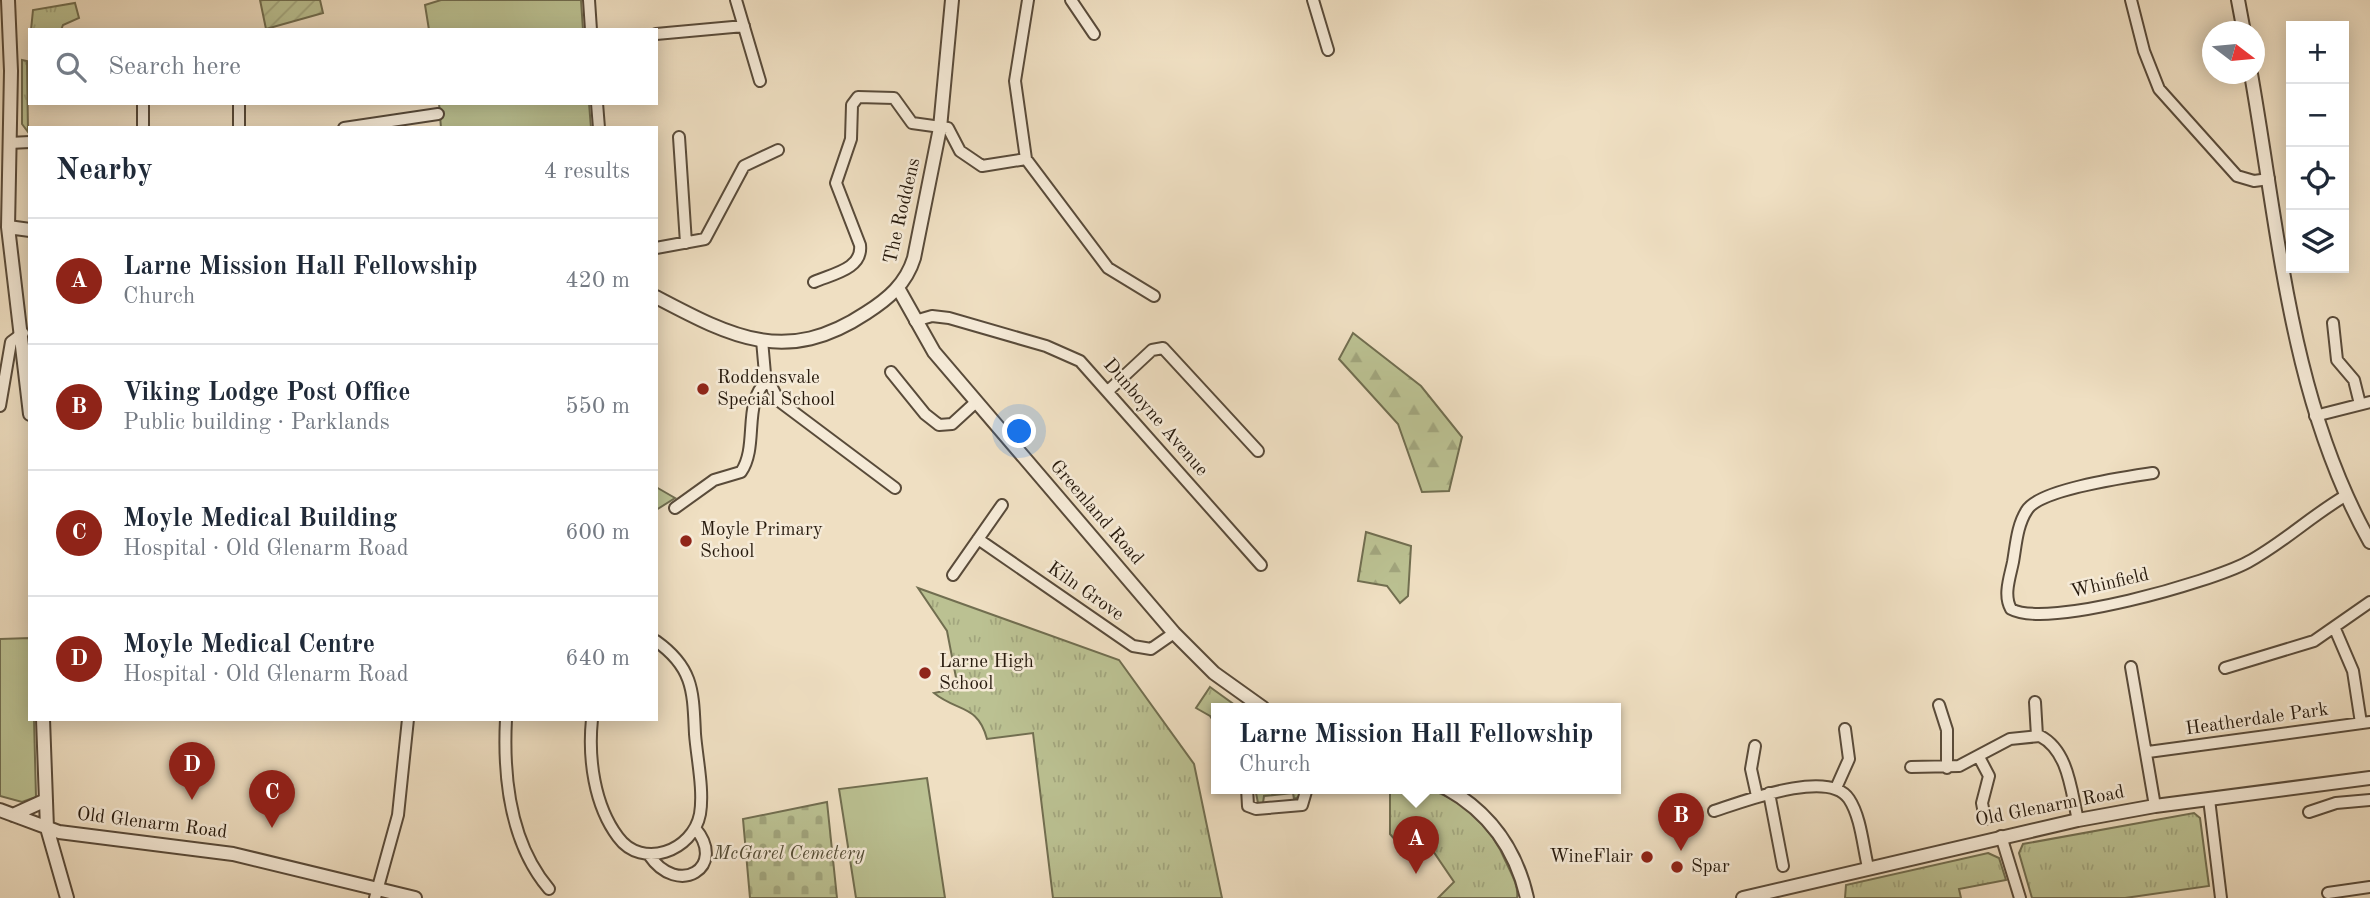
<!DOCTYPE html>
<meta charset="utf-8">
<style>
:root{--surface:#fff;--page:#f6f6f7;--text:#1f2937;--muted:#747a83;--line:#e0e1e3;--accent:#8f2418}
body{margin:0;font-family:"Old Standard TT",serif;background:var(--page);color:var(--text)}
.controls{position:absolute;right:21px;top:21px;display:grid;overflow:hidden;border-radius:0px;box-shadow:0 4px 18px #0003}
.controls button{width:63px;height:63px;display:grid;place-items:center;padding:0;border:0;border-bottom:2px solid var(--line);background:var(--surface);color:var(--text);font:35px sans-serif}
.compass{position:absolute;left:2202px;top:21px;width:63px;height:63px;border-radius:50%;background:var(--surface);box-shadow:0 4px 18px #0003;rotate:106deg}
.you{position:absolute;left:1020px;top:432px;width:24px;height:24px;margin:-18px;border:5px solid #fff;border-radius:50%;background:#1a73e8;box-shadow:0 0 0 10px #1a73e833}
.badge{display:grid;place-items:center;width:46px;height:46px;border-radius:50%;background:var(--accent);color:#fff;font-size:23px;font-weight:700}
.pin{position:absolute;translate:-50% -58px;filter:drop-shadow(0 2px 4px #0008)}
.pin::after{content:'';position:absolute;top:37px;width:24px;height:21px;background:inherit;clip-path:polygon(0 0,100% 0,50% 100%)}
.popup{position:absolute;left:1211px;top:703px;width:410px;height:91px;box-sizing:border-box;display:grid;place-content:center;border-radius:0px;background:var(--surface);filter:drop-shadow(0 2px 5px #0005);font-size:23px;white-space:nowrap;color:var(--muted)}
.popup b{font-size:26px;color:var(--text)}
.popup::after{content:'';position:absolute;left:50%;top:100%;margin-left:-14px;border:14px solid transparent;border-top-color:var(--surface)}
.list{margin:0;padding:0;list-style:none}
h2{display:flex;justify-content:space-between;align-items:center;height:91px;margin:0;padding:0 28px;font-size:30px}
h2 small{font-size:23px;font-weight:400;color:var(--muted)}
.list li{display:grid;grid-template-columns:46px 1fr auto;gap:21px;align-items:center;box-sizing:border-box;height:126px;padding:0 28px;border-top:2px solid var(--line)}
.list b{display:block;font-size:26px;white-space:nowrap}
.list p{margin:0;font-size:23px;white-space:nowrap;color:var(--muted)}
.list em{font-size:23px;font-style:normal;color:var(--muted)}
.icon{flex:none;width:38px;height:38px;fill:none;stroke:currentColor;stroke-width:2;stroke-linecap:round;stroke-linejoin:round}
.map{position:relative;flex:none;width:2370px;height:898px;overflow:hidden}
.search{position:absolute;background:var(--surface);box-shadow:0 4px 18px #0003;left:28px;top:28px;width:630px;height:77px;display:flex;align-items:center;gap:18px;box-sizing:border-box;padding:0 24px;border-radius:0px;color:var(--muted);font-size:26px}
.panel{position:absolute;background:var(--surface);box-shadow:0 4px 18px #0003;left:28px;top:126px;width:630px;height:595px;border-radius:0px}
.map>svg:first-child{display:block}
.grass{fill:url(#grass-tufts);stroke:#716e50;stroke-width:2}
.forest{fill:url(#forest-firs);stroke:#716e50;stroke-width:2}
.cemetery{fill:url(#cemetery-stones);stroke:#716e50;stroke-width:2}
.park{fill:#bbc192;stroke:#716e50;stroke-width:2}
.garden{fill:url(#garden-furrows);stroke:#716e50;stroke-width:2}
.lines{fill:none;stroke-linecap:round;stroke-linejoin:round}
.minor-casing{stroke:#594b3a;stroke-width:14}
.tertiary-casing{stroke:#594b3a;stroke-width:16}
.minor{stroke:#f5ead7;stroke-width:10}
.tertiary{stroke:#f5ead7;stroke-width:12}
.poi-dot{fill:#8f2418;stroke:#f5ead7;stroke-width:2.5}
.labels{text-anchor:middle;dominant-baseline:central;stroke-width:5;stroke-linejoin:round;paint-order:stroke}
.street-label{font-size:19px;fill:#271a0d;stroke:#f5ead7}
.poi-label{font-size:19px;fill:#271a0d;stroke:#f5ead7;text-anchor:start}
.park-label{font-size:19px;font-style:italic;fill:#534c35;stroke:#f5ead7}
</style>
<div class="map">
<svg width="2370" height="898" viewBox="0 0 2370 898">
<defs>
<pattern id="grass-tufts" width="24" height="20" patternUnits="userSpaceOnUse" patternTransform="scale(1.75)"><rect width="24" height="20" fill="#bbc192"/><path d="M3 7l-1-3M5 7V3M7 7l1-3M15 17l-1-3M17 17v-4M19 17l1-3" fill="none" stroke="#a1a57d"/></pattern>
<pattern id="forest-firs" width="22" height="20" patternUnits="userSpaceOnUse" patternTransform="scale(1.75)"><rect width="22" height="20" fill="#bbc192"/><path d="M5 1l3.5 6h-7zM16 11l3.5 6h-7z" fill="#a1a57d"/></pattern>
<pattern id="cemetery-stones" width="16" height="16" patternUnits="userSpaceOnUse" patternTransform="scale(1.75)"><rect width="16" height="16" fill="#bbc192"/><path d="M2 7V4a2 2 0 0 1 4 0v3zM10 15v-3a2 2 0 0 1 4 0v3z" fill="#a1a57d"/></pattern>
<pattern id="garden-furrows" width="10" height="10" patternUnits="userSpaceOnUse" patternTransform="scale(1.75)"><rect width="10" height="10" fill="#bbc192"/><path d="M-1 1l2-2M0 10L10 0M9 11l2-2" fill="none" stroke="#a1a57d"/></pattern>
</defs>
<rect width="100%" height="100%" fill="#efdfc2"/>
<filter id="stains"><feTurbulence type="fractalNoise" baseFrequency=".00286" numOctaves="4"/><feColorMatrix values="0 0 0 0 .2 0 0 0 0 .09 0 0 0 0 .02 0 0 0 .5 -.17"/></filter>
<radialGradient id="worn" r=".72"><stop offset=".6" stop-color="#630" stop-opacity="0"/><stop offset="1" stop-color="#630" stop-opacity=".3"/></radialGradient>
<!-- grass -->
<path class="grass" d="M75 3 79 18 63 25 61 30H31L33 10Z
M22 60 27 61 28 132 22 124Z
M918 588 1119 660 1194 764 1222 898H1053L1033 733 987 739C978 704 957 712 934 693L958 688 947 631Z
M1210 687 1239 708H1216V725L1210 716 1196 708Z
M1255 788H1301V796L1294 799 1293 793 1264 796 1263 803H1258Z
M1390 788C1400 788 1412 786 1423 788 1460 796 1492 828 1506 862 1511 873 1519 886 1517 898H1438L1454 882 1433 851 1404 850 1390 834Z
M2194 813 2200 818 2209 886 2125 898H2032L2019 853 2023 844Z
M1988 853 1999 858 2006 880 1959 889 1961 898H1845L1846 885Z"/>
<!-- forest -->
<path class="forest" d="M1353 333 1421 386 1462 437 1449 491 1422 492 1398 424 1339 359Z
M1366 532 1411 546 1408 596 1400 603 1387 586 1358 581Z"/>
<!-- cemetery -->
<path class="cemetery" d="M827 802 837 898H750L743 819Z"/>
<!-- park -->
<path class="park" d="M441 0H581L583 30H429L425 5Z
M439 103H589L591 128H441Z
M656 487 675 498 656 510Z
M30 638V719H34L36 797 22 802 0 796V639Z
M927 778 945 898H856L839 789Z"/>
<!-- garden -->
<path class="garden" d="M260 0H320L323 13 266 29Z"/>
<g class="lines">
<!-- minor casing -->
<g class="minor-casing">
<path id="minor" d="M589 0 591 30
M736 0 760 81
M1028 0 1015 81 1026 159 1108 268 1154 296
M1071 0 1094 34
M1313 0 1328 50
M2131 0 2144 51 2159 89 2237 176 2254 181 2269 179
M656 34 744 26
M143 103V128
M597 103 599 128
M239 128V103
M344 128 438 114
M679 137 686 243
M9 143 30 142
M656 248 705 239 744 166 778 150
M814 282C832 274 863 269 860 245L836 183 851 139 852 105 858 97 894 98 912 123 948 128 960 151 982 166 1026 159
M915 321 932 316 949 318 1046 346 1080 361 1261 565
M2333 323 2337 360 2354 380 2360 404
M762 340 765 374 779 401 895 488
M891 372 925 414 939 425 952 424 976 402
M1108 391 1152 350 1163 348 1258 451
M0 406 11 342 23 333
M2315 416 2370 402
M2153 473C2127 477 2040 489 2027 510 2017 525 2016 545 2013 562 2010 577 2003 595 2011 609 2047 629 2211 582 2248 562 2283 543 2311 516 2345 496
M675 508 714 480 741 472C759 446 742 402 767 381
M978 539 1133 646 1151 649 1174 633
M953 575 1002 505
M2335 629 2353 671 2361 723
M2131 667 2155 806
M2225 668 2314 641 2370 602
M2035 702 2037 736
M1939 705 1947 730V768
M506 719C503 778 510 843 549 889
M592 719C588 758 594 805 618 837 642 870 693 851 700 814 704 790 697 759 695 734 693 692 694 668 656 641
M1755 746 1751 769 1757 796
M2148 752 2370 722
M1979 757 1989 776 1982 803 1985 819
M1911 767 1959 766 2010 739 2040 736C2069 751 2071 792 2078 820
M1247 788 1248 806 1256 809 1302 805 1307 788
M1836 788 1849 759 1845 729
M1769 793 1783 866
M2209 799 2221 898
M1714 811C1742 802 1829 768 1849 799 1861 817 1863 847 1868 867
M2309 812 2336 803 2370 800
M2001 836 2020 898
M649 855C678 898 728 867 695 828
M2328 893 2370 887
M375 898 398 815 408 719"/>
</g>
<!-- tertiary casing -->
<g class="tertiary-casing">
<path id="tertiary" d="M8 0 11 71 8 227 30 414
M2238 0 2244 32
M2251 74C2279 232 2290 400 2370 542
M8 227 30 230
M898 288 934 352 1174 633 1214 673 1263 708
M656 297C732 337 786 366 866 313 888 299 906 284 914 258L940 128 952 0
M43 719 47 828 67 898
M1446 788C1489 812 1516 849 1527 898
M0 810 59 832 233 854 415 898
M13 815 46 800
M1743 898 2078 820 2155 806 2370 778"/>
</g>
<!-- minor -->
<use href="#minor" class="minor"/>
<!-- tertiary -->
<use href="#tertiary" class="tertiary"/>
</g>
<!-- markers -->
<g class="poi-dot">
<circle cx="703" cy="389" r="7"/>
<circle cx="686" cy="541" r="7"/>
<circle cx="925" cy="673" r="7"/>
<circle cx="1647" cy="857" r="7"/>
<circle cx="1677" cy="867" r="7"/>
</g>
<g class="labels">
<!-- street labels -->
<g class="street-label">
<text transform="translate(903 211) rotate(-77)">The Roddens</text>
<text transform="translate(1155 418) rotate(49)">Dunboyne Avenue</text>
<text transform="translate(1096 513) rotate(49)">Greenland Road</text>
<text transform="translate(2110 584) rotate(-13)">Whinfield</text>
<text transform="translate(1085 592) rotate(35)">Kiln Grove</text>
<text transform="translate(2257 720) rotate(-8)">Heatherdale Park</text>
<text transform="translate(2050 807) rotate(-11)">Old Glenarm Road</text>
<text transform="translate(152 824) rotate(7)">Old Glenarm Road</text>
</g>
<!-- poi labels -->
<g class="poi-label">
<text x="717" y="378">Roddensvale<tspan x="717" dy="22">Special School</tspan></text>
<text x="700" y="530">Moyle Primary<tspan x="700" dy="22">School</tspan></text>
<text x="939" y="662">Larne High<tspan x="939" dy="22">School</tspan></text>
<text x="1633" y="857" text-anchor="end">WineFlair</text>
<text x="1691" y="867">Spar</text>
</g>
<!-- park labels -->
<g class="park-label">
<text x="789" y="854">McGarel Cemetery</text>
</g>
</g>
<rect width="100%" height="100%" filter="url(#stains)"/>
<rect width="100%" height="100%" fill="url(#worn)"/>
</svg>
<div class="controls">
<button>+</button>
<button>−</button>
<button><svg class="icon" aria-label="locate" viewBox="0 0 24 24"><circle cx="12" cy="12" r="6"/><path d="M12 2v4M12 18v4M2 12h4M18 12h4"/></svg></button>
<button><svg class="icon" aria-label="layers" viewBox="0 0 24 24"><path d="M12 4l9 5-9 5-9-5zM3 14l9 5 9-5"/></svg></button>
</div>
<svg class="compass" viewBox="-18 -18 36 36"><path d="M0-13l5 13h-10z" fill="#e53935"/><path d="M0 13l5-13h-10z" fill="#747a83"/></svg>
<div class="you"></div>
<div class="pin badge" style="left:1416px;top:874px">A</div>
<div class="popup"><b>Larne Mission Hall Fellowship</b>Church</div>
<div class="pin badge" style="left:1681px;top:851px">B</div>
<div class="pin badge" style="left:272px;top:828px">C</div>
<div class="pin badge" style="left:192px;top:800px">D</div>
<div class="search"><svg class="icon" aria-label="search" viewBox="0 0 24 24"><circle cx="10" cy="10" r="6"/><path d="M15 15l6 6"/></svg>Search here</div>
<section class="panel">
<h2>Nearby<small>4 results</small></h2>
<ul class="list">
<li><span class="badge">A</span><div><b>Larne Mission Hall Fellowship</b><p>Church</p></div><em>420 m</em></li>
<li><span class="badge">B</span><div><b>Viking Lodge Post Office</b><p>Public building · Parklands</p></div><em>550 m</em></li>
<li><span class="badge">C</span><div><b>Moyle Medical Building</b><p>Hospital · Old Glenarm Road</p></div><em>600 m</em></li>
<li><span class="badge">D</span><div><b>Moyle Medical Centre</b><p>Hospital · Old Glenarm Road</p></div><em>640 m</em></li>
</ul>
</section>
</div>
